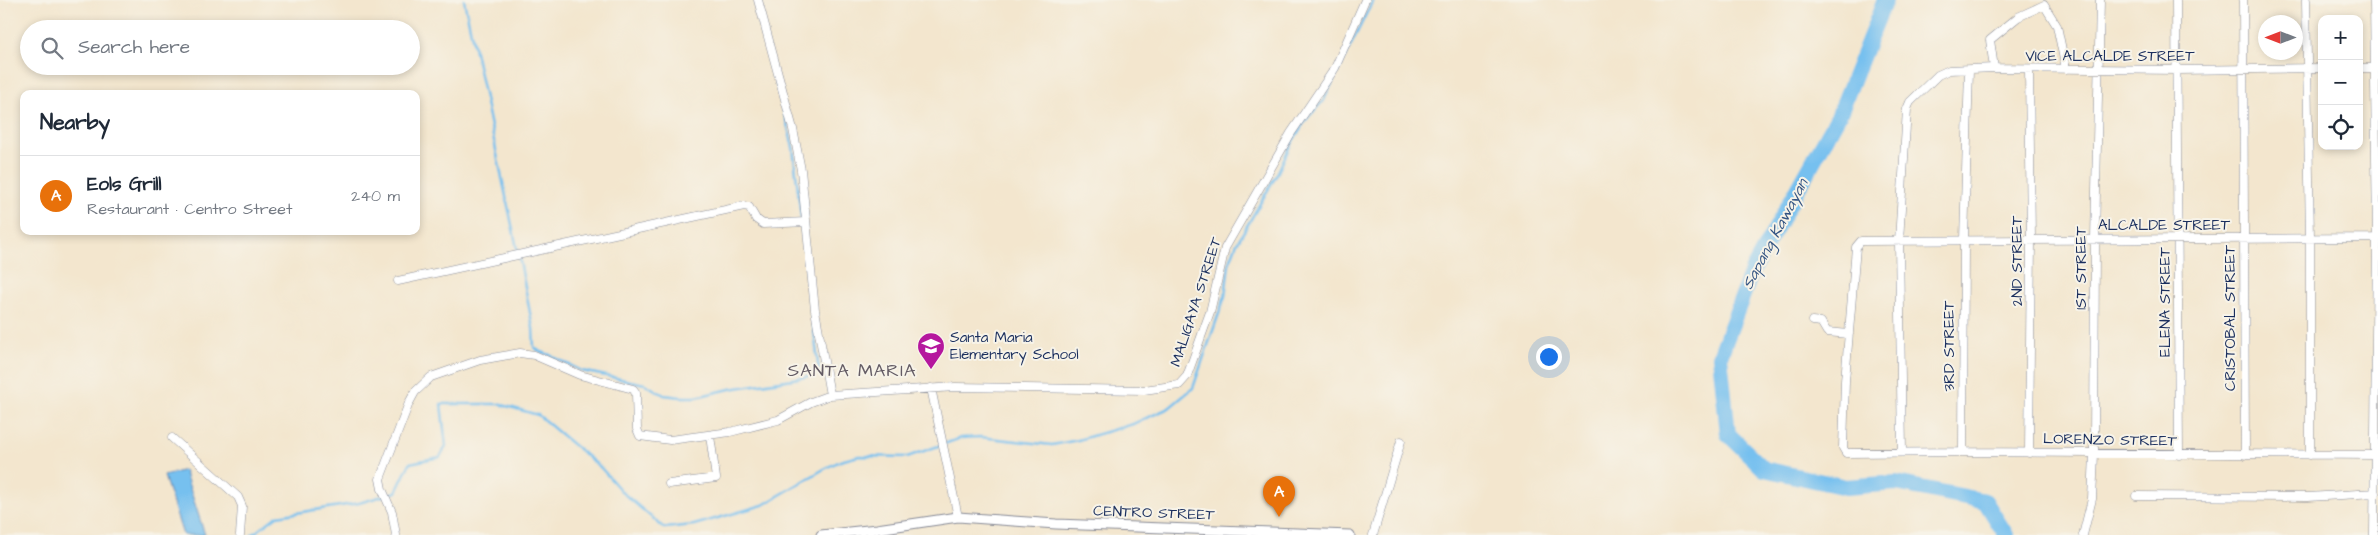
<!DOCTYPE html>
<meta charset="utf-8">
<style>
:root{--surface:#fff;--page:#f2f2f3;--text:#1f2937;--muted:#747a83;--line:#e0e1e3;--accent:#ea580c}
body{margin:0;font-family:"Architects Daughter",sans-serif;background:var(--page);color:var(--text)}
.controls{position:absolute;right:15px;top:15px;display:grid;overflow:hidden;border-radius:10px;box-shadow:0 2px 8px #0003}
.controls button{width:45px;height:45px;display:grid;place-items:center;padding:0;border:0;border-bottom:1px solid var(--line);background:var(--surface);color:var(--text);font:25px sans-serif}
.compass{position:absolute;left:2258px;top:15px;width:45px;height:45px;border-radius:50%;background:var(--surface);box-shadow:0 2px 8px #0003;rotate:270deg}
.you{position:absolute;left:1548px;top:356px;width:18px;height:18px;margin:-12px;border:4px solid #fff;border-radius:50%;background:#1a73e8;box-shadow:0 0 0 8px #1a73e833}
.badge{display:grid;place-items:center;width:32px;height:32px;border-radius:50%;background:var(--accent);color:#fff;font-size:16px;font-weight:700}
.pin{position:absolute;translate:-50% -41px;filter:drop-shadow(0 1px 2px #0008)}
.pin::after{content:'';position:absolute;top:26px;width:18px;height:15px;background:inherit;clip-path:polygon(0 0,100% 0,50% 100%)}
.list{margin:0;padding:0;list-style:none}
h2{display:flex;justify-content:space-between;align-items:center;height:65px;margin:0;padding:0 20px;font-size:21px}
h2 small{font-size:16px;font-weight:400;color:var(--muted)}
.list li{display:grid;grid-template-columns:32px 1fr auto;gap:15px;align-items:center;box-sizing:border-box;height:80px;padding:0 20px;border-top:1px solid var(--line)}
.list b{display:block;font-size:19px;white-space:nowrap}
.list p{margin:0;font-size:16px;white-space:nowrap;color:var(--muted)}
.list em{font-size:16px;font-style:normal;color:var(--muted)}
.icon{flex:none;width:28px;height:28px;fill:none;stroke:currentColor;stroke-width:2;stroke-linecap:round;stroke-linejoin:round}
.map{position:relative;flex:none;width:2378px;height:535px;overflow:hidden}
.search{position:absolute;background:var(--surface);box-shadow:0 2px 8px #0003;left:20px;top:20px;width:400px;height:55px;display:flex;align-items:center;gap:12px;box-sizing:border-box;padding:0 18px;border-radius:28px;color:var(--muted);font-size:19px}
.panel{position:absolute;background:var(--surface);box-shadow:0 2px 8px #0003;left:20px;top:90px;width:400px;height:145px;border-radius:10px}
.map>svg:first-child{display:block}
.water{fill:#76c0ef;stroke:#4878a6}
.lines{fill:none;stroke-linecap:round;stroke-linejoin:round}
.stream{stroke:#76c0ef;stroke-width:2.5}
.river{stroke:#76c0ef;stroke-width:16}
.minor-casing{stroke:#878a96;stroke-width:9}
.tertiary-casing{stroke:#878a96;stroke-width:11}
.minor{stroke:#fff;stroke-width:8}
.tertiary{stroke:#fff;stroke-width:9}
.labels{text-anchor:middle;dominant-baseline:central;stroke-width:4;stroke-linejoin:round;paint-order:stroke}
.street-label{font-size:15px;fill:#1b2f5e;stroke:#f7f3e8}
.poi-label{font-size:15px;fill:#1b2f5e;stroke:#f7f3e8;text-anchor:start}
.water-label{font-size:16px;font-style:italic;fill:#325382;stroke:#f7f3e8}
.quarter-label{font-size:18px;letter-spacing:1px;fill:#645c65;stroke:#f7f3e8}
</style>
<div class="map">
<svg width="2378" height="535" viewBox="0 0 2378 535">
<rect width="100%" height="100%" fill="#f7f3e8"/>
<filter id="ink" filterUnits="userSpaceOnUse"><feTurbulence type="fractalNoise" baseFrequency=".02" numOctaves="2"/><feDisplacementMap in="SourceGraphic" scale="10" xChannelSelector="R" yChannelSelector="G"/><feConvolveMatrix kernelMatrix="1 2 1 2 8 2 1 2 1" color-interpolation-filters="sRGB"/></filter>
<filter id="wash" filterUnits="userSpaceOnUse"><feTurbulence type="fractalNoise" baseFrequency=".0096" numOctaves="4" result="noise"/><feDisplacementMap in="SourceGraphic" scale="20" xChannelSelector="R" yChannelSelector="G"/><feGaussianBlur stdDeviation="1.12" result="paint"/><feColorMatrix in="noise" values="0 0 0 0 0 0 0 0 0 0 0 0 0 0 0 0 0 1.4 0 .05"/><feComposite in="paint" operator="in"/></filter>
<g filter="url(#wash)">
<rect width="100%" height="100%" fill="#f3e6ce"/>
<!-- water -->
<path class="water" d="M184 470 205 535H183L164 476Z"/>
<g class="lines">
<!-- stream -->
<path class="stream" d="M464 0 518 253
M758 13 770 60
M771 62 793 147 801 218
M802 224 809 288
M519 256 533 328 534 347 539 351 550 355 582 371 645 384 664 395 681 397H696L730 389 805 377 819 372 812 314
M252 535 277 516 359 503 396 492 410 463 440 457 446 446 441 404H499L538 415 601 468 623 493 664 528 694 525 763 505 824 469 840 461 859 456 907 457 961 438 980 437 1052 445 1078 440 1133 424 1169 408 1193 388 1225 296 1229 264 1237 243 1276 176 1290 146 1305 121 1324 100 1373 0"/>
<!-- river -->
<path class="river" d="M1885 0 1839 115 1752 271 1720 356 1728 434 1764 469 1846 487 1896 483 1985 501 2006 535"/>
</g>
</g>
<g filter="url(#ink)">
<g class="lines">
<!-- minor casing -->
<g class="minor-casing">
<path id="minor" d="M758 0 793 129 801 170 815 310 830 395
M2176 0 2179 455
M2243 0 2245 455
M2306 0 2310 238V455
M1994 68 1990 40 2018 17 2044 5 2057 26 2066 69
M2359 68H2378
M2029 69 2031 240 2029 453
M398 281 744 206 749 207 756 219 763 224 806 222
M1812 321 1821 322 1827 332 1849 334
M931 388 958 517
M172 438 238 497 242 506 240 535
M1902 452 1899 241 1907 109 1910 102 1938 75 1949 70 1994 68 2177 70 2322 68
M1963 452 1964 240 1969 70
M2374 455 1963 452 1846 453 1843 448 1845 381 1856 247 1861 241 2378 238
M669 484 716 478 710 436
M2136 496 2308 497 2375 493
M396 535 392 512 382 489 380 479 409 403 415 392 431 377 480 360 520 353 534 355 580 375 633 389 636 393 637 429 640 436 670 440 730 432 778 420 811 402 830 395 955 387 1144 390 1179 385 1187 376 1210 312 1225 248 1291 133 1335 68 1365 0
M1373 535 1401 441
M2083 535 2092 499 2094 454 2095 239 2100 0
M2374 535 2377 238 2374 0"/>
</g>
<!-- tertiary casing -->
<g class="tertiary-casing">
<path id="tertiary" d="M821 535 877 529 958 517 1056 524 1350 535"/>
</g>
<!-- minor -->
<use href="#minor" class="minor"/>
<!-- tertiary -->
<use href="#tertiary" class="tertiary"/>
</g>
</g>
<!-- icons -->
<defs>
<g id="school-pin" transform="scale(1.4375)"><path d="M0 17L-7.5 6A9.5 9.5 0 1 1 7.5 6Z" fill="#b5179e" stroke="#f7f3e8"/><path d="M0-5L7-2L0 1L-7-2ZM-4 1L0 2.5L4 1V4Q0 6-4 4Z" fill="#fff"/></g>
</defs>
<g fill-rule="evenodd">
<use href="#school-pin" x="931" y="346"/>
</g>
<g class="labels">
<!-- street labels -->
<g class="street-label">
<text x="2110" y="56">VICE ALCALDE STREET</text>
<text x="2164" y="225">ALCALDE STREET</text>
<text transform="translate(2017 261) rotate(-90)">2ND STREET</text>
<text transform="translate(2081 268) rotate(-90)">1ST STREET</text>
<text transform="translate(1196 302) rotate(-72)">MALIGAYA STREET</text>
<text transform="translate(2165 302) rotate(-90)">ELENA STREET</text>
<text transform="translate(2230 318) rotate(-90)">CRISTOBAL STREET</text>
<text transform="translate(1949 346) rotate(-90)">3RD STREET</text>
<text transform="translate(2110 440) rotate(1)">LORENZO STREET</text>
<text transform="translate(1154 513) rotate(2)">CENTRO STREET</text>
</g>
<!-- poi labels -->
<g class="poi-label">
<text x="950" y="337">Santa Maria<tspan x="950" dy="17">Elementary School</tspan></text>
</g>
<!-- water labels -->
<g class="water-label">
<text transform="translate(1775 234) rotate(-62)">Sapang Kawayan</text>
</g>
<!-- quarter labels -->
<g class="quarter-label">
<text x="852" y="370">SANTA MARIA</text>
</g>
</g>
</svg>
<div class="controls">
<button>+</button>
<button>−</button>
<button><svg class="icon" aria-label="locate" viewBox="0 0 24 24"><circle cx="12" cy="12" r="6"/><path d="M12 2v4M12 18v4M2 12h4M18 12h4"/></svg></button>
</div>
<svg class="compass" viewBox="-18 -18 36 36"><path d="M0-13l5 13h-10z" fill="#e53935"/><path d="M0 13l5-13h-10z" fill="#747a83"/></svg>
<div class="you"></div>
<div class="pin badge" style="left:1279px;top:517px;background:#e8710a">A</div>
<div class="search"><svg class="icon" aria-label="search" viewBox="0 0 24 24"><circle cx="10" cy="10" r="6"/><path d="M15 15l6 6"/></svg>Search here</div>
<section class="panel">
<h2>Nearby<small></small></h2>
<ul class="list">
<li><span class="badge" style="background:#e8710a">A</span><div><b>Eols Grill</b><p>Restaurant · Centro Street</p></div><em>240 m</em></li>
</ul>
</section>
</div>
